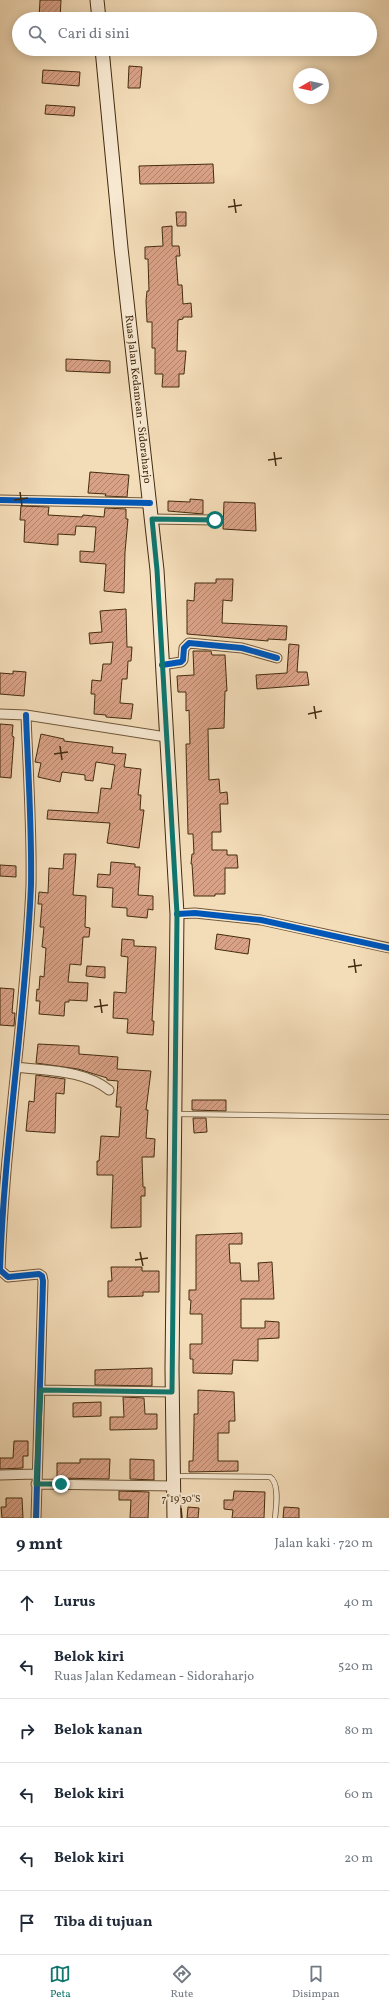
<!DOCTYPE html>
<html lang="id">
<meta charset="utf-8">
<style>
:root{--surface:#fff;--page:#f2f2f3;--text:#1f2937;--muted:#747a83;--line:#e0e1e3;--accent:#0f766e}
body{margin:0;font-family:Vollkorn,serif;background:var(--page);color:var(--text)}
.compass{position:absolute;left:293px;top:68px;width:36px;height:36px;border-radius:50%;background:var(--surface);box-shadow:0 2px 10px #0003;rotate:261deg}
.stop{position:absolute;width:12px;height:12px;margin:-9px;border:3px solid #0f766e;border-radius:50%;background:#fff}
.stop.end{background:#0f766e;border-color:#fff;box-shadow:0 1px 4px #0008}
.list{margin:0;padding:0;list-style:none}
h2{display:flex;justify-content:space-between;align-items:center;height:52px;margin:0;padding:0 16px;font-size:17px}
h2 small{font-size:13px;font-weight:400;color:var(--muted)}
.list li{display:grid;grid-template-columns:26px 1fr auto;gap:12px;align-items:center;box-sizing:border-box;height:64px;padding:0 16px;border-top:1px solid var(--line)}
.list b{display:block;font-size:15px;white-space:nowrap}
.list p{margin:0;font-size:13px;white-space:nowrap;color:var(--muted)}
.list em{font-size:13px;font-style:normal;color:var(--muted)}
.icon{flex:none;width:22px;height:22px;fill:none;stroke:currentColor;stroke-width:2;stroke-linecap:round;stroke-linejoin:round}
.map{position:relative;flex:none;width:389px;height:1518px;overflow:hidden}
.search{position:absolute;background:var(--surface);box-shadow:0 2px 10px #0003;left:12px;right:12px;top:12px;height:44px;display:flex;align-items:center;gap:10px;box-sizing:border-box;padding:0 14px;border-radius:22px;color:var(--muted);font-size:15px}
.sheet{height:436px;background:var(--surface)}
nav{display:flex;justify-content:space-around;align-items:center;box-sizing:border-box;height:56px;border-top:1px solid var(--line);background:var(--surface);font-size:11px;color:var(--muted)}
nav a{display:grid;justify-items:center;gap:2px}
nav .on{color:var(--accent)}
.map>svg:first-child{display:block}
.building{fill:url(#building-hatch);stroke:#442c0f}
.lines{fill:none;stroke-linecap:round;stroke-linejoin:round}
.service-casing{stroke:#705839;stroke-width:6}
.minor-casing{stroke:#705839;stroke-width:11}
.secondary-casing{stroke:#442c0f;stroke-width:15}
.service{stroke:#f7e8d1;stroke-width:4.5}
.minor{stroke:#f7e8d1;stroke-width:9}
.secondary{stroke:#f7e8d1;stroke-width:13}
.cycleway-casing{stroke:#f7e8d1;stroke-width:8}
.cycleway{stroke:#0057b8;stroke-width:6}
.route{stroke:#0f766e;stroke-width:5}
.ticks{fill:none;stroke:#442c0f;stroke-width:1.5}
.labels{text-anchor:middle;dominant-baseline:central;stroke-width:4;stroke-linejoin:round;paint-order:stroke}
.street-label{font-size:11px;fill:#442c0f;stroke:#f7e8d1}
.ticks-label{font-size:10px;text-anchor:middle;fill:#442c0f;stroke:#f7e8d1;stroke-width:4;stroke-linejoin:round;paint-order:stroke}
</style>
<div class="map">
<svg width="389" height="1518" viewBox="0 0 389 1518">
<defs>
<pattern id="building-hatch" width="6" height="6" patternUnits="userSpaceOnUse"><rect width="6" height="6" fill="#d9a186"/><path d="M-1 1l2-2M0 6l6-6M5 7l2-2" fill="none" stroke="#b2836c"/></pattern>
</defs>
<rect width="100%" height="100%" fill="#f3dcb8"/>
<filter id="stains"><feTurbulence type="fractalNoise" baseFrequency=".005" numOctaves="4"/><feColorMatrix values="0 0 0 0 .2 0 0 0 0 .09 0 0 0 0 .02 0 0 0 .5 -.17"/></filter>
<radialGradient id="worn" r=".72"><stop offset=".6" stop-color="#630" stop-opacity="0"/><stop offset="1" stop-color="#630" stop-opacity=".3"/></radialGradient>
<!-- building -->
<path class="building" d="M40 0H61L60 19H39Z
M129 66 142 67 140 88H128Z
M43 70 80 72 79 86 42 83Z
M46 105 75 107 74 116 45 114Z
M213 164 214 183 140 184 139 166Z
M176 212H186V226H177Z
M172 226V246H179L180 256H176L178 285H182L183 304 191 303 192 317H183V319L178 320 177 351H186L184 374H179V387H162L163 374H155V348H152V322H147L146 301 147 291H149L148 259H145V247L163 246 162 227Z
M66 359 110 361V373L66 371Z
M90 472 129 475 127 497 105 496 106 494 88 493Z
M190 499 203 500V514L168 511V501L190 502Z
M224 502 255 503 256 531 223 529Z
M21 506 49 507 48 515 82 517 83 515 104 517 105 508 126 509V519H128L125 552 124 593 104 591 106 564 80 562V551L94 552 96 527 76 526 75 535 58 534V545L24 542 25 520H20Z
M216 579H233L232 601 223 600 222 623 287 626 286 640 268 639V641L187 634V600L194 601 195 583H216Z
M126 609 127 647H132L131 661H128L127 679H122L120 703 133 704 131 719 106 717V715L94 714 95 694H91L92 680 101 681 103 664H111L113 642 90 644 89 633 102 632 100 611Z
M289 644 299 645 297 672H307L309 685 257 689 256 675 287 673Z
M193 651H211L212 655H225L227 691H225L224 728 208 729 209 780 219 779 220 793 227 792 228 804H220L221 832H212V850H227V855H237L238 868H225V894H215V896H194L192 864H191L192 854H194L193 834H188L186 744H190L189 710 186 711V692H178L177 676 194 675Z
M13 671 26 672 24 696 0 694V673L13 674Z
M0 724 13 725 12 736 14 737 11 778 0 777Z
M41 734 64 739V741L113 747 112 753 126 754 124 767 141 769 138 795H141L140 810H144L139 848 107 843 110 823 47 819 48 810 98 813 101 788 111 789 115 765 96 762 93 781 85 780V775L62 772 60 782 38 777 41 763 35 762Z
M64 854H76L73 895 86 896 85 927 90 928 89 937H83L81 965 70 964 68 982 88 983 87 1001 69 1000V1002H65L64 1016 39 1014 40 1001H36L37 989 39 990 40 976 44 977 46 948 42 947 44 927H40L42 904H38L39 892 48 893 49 868 63 869Z
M111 862 135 864V867H140L138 895 153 896V910L148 909 147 918 127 916V908L112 907 113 888 97 887 98 874 110 875Z
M0 865 16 866V877L0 876Z
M217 934 250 939 248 954 215 949Z
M122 939 134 940V946L156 947 152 1021H154L153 1035 127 1033 128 1019 113 1018 114 992 126 993 128 957 121 956Z
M87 966 105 967V978L86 976Z
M0 988 14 989 12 1013H15L14 1026 0 1025Z
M38 1044 79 1046V1054L118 1057 117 1069 151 1071 146 1110H148L146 1138 155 1139 154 1157H142L143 1187H145V1196H141V1227L111 1228 113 1175H97V1161H99L101 1136 119 1137 121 1107H116L118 1081 107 1080V1078L78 1069 36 1063Z
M36 1075 65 1079 64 1094 56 1093 55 1133 26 1131 29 1101 34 1102Z
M192 1100H226V1111L192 1110Z
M193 1118H206L207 1132 194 1133Z
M242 1233V1244H229L230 1263H240L241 1281H259L258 1263 272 1262 274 1299H241V1328H265V1321L279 1322V1338L258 1339V1361L233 1360 232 1374 193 1373V1359H190V1344H202V1314H190L191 1300H189V1290H196V1235Z
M111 1267H142V1271H159V1292H143V1296L108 1297V1281H112Z
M152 1368V1386L95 1385V1370Z
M198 1390 234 1392 235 1421H229V1433H218V1461H238V1471L189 1472V1461H193L194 1424V1414H198Z
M123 1397 144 1398 145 1414H157V1429L110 1430V1417H124Z
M101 1402V1416L73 1417V1403Z
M14 1441H28V1456H23V1468L0 1469V1458H13Z
M80 1459H110L109 1479 57 1478V1463H80Z
M130 1459 154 1460V1480L130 1479Z
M119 1491 149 1492 148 1518H130L131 1500H119Z
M234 1491 265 1492 264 1518H232L233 1510 224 1509V1500H233Z
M6 1498H22L23 1518H2L1 1507H6Z
M188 1507 199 1508 198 1518H187Z
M284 1507 299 1508V1518H283Z"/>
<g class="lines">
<!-- service casing -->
<g class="service-casing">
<path id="service" d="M177 1114 389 1117
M174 1476 270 1477C280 1483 276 1508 275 1518"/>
</g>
<!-- minor casing -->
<g class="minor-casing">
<path id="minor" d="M0 500 150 503
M151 519 215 520
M162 665 181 662 183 660 184 648 189 643 242 648 277 658
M0 714 26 715 166 737
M26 715C28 772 32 828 31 885 26 1013 4 1141 0 1270L8 1277 39 1274 42 1276 43 1281 36 1518
M177 914 195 913 261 920 389 948
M17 1067C48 1071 84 1070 109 1090
M41 1390 172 1392
M0 1475 36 1474
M36 1484 174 1486"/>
</g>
<!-- secondary casing -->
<g class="secondary-casing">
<g id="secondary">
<path d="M97 0 99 19"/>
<path id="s1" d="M102 49 121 248 157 570 177 914 172 1369 174 1518"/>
</g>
</g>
<!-- service -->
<use href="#service" class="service"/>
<!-- minor -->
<use href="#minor" class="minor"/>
<!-- secondary -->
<use href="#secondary" class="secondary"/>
<!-- cycleway casing -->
<g class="cycleway-casing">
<path id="cycleway" d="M0 500 150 503
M162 665 181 662 183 660 184 648 189 643 242 648 277 658
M26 715C28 772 32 828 31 885 26 1013 4 1141 0 1270L8 1277 39 1274 42 1276 43 1281 36 1518
M177 914 195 913 261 920 389 948"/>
</g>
<!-- cycleway -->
<use href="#cycleway" class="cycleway"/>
</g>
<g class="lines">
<!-- route -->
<path class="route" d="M61 1484H36L41 1390 172 1392 177 914 157 570 152 519 215 520"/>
</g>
<!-- ticks -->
<path class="ticks" d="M234 199 236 213M228 207 242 205M274 452 276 466M268 460 282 458M20 492 22 506M14 500 28 498M314 706 316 719M308 714 322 711M60 746 62 760M54 754 68 752M354 959 356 973M348 967 362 965M100 999 102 1013M94 1007 108 1005M140 1252 143 1266M135 1260 148 1258M181 1508 182 1518"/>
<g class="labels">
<!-- street labels -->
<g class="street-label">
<text stroke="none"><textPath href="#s1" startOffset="352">Ruas Jalan Kedamean - Sidoraharjo</textPath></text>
</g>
</g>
<g class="ticks-label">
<text x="181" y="1502">7°19'30"S</text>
</g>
<rect width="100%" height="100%" filter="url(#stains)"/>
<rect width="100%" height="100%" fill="url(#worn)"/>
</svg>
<svg class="compass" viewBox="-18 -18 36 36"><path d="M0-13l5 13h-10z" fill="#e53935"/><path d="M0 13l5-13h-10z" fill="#747a83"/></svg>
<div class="stop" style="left:215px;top:520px"></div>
<div class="stop end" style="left:61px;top:1484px"></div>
<div class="search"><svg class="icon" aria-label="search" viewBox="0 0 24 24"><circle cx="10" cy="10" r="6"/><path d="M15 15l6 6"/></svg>Cari di sini</div>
</div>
<section class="sheet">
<h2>9 mnt<small>Jalan kaki · 720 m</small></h2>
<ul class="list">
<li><svg class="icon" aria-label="ahead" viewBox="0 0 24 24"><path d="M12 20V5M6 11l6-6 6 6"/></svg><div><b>Lurus</b></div><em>40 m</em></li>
<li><svg class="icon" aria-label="left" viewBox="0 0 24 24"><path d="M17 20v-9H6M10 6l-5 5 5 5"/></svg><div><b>Belok kiri</b><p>Ruas Jalan Kedamean - Sidoraharjo</p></div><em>520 m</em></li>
<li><svg class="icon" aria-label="right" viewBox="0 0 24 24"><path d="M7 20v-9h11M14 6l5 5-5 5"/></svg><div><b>Belok kanan</b></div><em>80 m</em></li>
<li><svg class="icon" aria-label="left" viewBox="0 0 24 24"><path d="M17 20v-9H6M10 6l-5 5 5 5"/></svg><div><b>Belok kiri</b></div><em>60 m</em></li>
<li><svg class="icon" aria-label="left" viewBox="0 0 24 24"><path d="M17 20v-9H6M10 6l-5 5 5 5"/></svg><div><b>Belok kiri</b></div><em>20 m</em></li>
<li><svg class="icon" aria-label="arrive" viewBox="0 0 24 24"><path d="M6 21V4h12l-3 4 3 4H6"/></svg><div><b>Tiba di tujuan</b></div></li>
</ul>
</section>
<nav>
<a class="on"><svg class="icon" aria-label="map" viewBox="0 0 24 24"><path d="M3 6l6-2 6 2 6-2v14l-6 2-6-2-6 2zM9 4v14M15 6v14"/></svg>Peta</a>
<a><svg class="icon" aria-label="directions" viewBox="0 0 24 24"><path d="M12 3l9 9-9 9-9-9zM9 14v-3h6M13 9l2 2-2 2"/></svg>Rute</a>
<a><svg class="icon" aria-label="saved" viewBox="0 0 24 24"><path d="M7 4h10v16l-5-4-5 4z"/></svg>Disimpan</a>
</nav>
